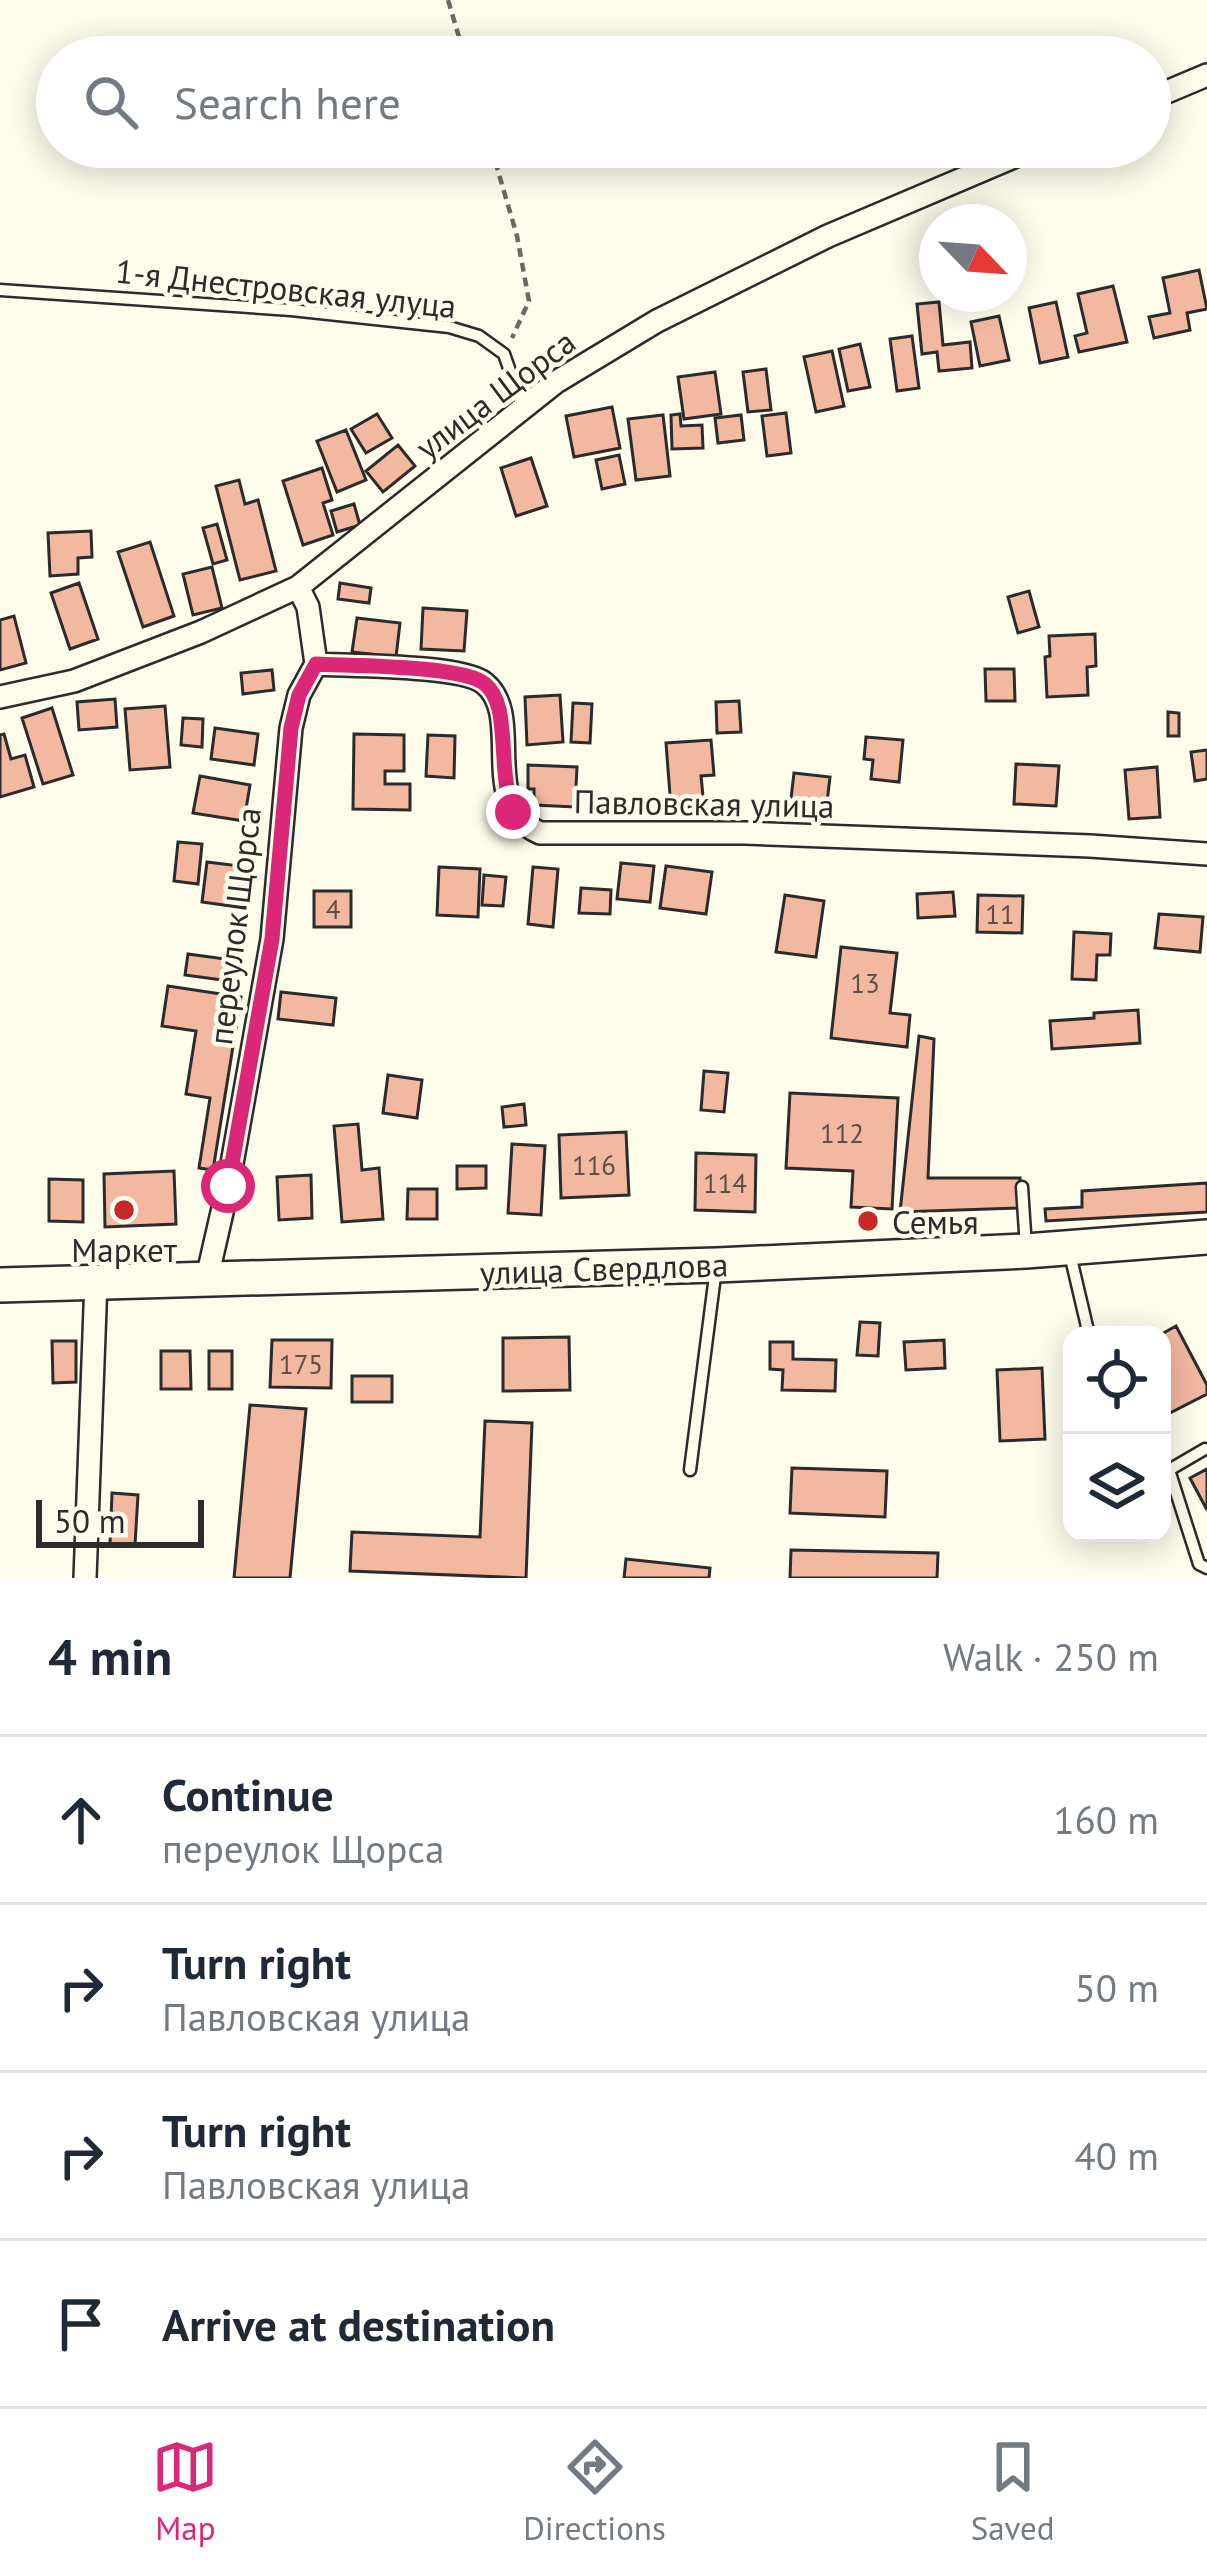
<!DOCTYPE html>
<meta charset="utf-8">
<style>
:root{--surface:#fff;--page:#f2f2f3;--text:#1f2937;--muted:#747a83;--line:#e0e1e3;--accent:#db2777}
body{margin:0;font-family:"PT Sans",sans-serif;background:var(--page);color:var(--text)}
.controls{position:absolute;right:36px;bottom:36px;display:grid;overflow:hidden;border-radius:24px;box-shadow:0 6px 30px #0003}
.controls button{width:108px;height:108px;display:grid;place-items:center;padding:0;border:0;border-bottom:3px solid var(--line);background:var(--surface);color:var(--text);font:60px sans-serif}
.compass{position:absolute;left:919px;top:204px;width:108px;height:108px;border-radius:50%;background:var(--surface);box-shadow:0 6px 30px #0003;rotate:115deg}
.scale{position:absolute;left:36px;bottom:30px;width:168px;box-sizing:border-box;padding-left:12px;border:6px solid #2b2b2b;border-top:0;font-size:33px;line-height:42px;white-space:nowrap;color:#2b2b2b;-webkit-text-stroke:9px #fdfbea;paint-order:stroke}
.stop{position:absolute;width:36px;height:36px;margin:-27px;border:9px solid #db2777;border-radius:50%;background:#fff}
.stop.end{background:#db2777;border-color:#fff;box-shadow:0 3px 12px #0008}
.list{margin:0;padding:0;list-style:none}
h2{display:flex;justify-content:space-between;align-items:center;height:156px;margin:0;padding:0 48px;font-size:51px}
h2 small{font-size:39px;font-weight:400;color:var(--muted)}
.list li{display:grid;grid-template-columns:78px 1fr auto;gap:36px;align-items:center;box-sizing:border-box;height:168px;padding:0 48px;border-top:3px solid var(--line)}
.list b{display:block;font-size:45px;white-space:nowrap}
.list p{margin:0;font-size:39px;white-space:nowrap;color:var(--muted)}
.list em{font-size:39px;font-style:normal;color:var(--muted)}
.icon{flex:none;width:66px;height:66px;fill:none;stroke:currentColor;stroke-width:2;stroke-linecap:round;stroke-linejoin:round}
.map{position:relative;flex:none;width:1207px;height:1578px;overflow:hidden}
.search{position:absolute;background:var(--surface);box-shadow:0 6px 30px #0003;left:36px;right:36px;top:36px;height:132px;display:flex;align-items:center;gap:30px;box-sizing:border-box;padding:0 42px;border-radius:66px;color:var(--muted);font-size:45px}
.sheet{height:828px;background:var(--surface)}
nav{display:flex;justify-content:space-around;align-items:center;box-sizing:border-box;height:168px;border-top:3px solid var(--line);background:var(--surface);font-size:33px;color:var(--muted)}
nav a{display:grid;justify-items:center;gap:6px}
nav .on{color:var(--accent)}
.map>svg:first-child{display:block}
.building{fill:#f2b8a0;stroke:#2b2b2b;stroke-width:3}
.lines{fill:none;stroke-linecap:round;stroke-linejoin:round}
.service-casing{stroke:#2b2b2b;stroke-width:15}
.minor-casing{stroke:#2b2b2b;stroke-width:26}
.trunk-casing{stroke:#2b2b2b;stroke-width:38}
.path{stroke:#6a6964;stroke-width:4.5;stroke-dasharray:9 6;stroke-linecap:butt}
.service{stroke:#fdfbea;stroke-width:10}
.minor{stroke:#fdfbea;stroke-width:21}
.trunk{stroke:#fdfbea;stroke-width:33}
.route{stroke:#db2777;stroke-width:15}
.poi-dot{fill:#c62828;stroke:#fdfbea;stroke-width:4.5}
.labels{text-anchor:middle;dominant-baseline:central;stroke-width:9;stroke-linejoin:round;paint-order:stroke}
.number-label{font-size:27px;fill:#5d4e48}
.street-label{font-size:33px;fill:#2b2b2b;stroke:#fdfbea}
.poi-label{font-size:33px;fill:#2b2b2b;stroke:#fdfbea;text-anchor:start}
</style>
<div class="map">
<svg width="1207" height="1578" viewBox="0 0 1207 1578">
<rect width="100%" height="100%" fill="#fdfbea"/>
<!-- building -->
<path class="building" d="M1199 270 1207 309 1187 313 1190 330 1154 338 1149 317 1170 313 1163 278Z
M1113 286 1127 342 1079 352 1075 336 1087 333 1078 294Z
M939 302 943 345 970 342 972 368 939 371 937 352 922 354 917 304Z
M1056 302 1068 357 1040 363 1029 308Z
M999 316 1009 360 980 366 971 322Z
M912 336 919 388 897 391 890 339Z
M860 344 870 387 848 391 839 349Z
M832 351 844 406 816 412 804 357Z
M766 369 771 410 748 412 743 372Z
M715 372 721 414 684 419 678 377Z
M612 407 620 448 574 457 566 416Z
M786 413 791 453 767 456 762 416Z
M377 414 392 438 366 453 351 429Z
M680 414 681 426 702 425 703 448 672 449 671 415Z
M663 415 670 476 636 480 628 419Z
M741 415 744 440 718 443 715 418Z
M346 430 366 480 337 492 317 441Z
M398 445 415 466 383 492 366 471Z
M619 455 625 484 602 489 596 460Z
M531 458 547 506 516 516 501 468Z
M322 468 332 500 323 503 333 535 303 545 283 481Z
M239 480 245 504 258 500 276 571 240 580 216 486Z
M354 504 360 525 337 532 331 511Z
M217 524 227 560 213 564 203 528Z
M91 531 92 557 78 558V574L50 576 48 533Z
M150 542 174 616 143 627 118 552Z
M212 567 222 608 193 615 183 574Z
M79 583 98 639 70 649 51 593Z
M340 583 371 588 369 603 338 599Z
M1029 591 1039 627 1018 633 1008 597Z
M423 608 467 611 464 651 421 649Z
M14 616 26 663 0 670V620Z
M357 618 400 623 396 657 352 652Z
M1095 634 1096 666 1087 667 1088 695 1047 697 1045 657 1050 656 1049 636Z
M985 669H1014L1015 701H986Z
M272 670 274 690 243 694 241 673Z
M560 695 563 742 527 745 525 697Z
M115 699 117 727 79 730 77 702Z
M739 701 741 732 717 733 716 702Z
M573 703 592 704 590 743 571 742Z
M165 706 170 767 130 770 125 709Z
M52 708 73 775 43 784 22 718Z
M1168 712 1179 713V736H1168Z
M183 718 203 719 202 747 181 745Z
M215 728 258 734 254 765 211 759Z
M4 734 11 759 25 755 34 787 0 797V735Z
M354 734 404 735V771H385V784H410V810L353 809Z
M428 735 455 736 454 778 426 776Z
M866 737 903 740 899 782 871 779 873 760 864 759Z
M711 740 714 775 701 776 704 806 671 808 666 743Z
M1207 750V779L1195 781 1191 752Z
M1016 764 1059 766 1056 806 1014 804Z
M528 765 577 767 575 807 534 805V789H528Z
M1157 767 1160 817 1129 819 1125 770Z
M794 773 830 777 826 811 790 807Z
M200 776 250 785 244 821 193 813Z
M178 842 202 844 198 884 174 881Z
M207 862 240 866 239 873 249 875 245 908 202 902Z
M621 863 654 866 650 902 617 899Z
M666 866 712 872 706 914 660 908Z
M439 867 480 869 478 917 437 915Z
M533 867 558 869 553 927 528 924Z
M484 875 506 877 503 906 482 905Z
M581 888 611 890 610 914 579 913Z
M314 891H351V927H314Z
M953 892 955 916 918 918 917 894Z
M785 895 824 901 816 957 776 952Z
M978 895 1023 896 1022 933 977 932Z
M1159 914 1203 917 1200 952 1155 948Z
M1074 932 1111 934 1110 955H1097L1096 980 1072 979Z
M841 947 897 953 890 1013 910 1015 907 1047 831 1038Z
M188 954 240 961 237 982 185 975Z
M168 986 241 997 213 1170 199 1168 210 1098 186 1094 196 1031 162 1026Z
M281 992 336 998 333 1025 278 1019Z
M1138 1010 1140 1043 1052 1049 1050 1021 1094 1018V1013Z
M919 1036 934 1039 928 1178H1020L1019 1208 900 1212Z
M704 1071 728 1073 724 1112 701 1110Z
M388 1075 422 1080 417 1118 383 1113Z
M790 1093 898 1098 892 1209 851 1207 853 1171 786 1168Z
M524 1104 526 1125 504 1127 502 1107Z
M358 1124 362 1170 379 1168 383 1219 342 1222 334 1126Z
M626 1132 629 1195 561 1198 559 1135Z
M512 1144 545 1146 541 1215 508 1213Z
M696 1153 756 1155 755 1212 695 1210Z
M457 1166H486V1188L457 1189Z
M174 1171 176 1224 105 1227 104 1174Z
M311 1175 312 1218 279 1220 277 1177Z
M49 1179 83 1180V1222L49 1221Z
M1207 1183V1212L1046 1221 1045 1209 1082 1207V1191Z
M408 1189H437V1219H407Z
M860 1322 880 1323 878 1356 857 1355Z
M1176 1326 1207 1385V1394L1162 1417V1335H1160Z
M569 1337 570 1390 503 1391V1338Z
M272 1340H332L331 1388 270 1387Z
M944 1340 945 1368 906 1370 904 1342Z
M52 1341H76V1382L53 1383Z
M770 1342H793V1359L836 1360 835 1391 782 1390 783 1370 770 1369Z
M161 1351H190L191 1389H161Z
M209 1351H232V1389H209Z
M1042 1368 1045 1439 1000 1441 997 1370Z
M352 1376H392V1402H352Z
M250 1405 306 1409 290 1578H234Z
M485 1421 532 1423 526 1578 350 1571 352 1532 480 1537Z
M792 1468 887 1471 885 1517 790 1513Z
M1207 1469V1510L1190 1478Z
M112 1493 138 1495 135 1545 110 1544Z
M791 1550 938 1553 937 1578H790Z
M626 1559 710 1568 709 1578H624Z"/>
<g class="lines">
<!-- service casing -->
<g class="service-casing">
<path id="service" d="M0 290 291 310 449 327 479 336 504 354 523 408
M1022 1187 1026 1248
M1069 1250 1089 1335
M1162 1466 1169 1470 1205 1449
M690 1470 716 1268
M1169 1470 1199 1564 1207 1568"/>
</g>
<!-- minor casing -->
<g class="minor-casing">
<path id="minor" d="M1150 99 1207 75
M316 664C350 666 461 665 484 683 526 716 476 805 540 833H745L1090 846 1207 854
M0 697 74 681 201 632 298 587 556 382 657 321 828 236 1037 147
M207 1278 228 1186 272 939 291 728 299 695 316 664 308 607 298 587
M85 1578 96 1281"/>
</g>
<!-- trunk casing -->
<g class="trunk-casing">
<path id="trunk" d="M0 1285 717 1265 1026 1251 1207 1237"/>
</g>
<!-- path -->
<path class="path" d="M448 0 465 57
M491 147 517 236 529 301 512 338"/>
<!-- service -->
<use href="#service" class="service"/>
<!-- minor -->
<use href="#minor" class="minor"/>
<!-- trunk -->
<use href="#trunk" class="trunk"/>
</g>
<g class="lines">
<!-- route -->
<path class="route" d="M228 1186 272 939 291 728 299 695 316 664C349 666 463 665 485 684 492 690 497 701 499 709 506 743 501 779 513 812"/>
</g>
<!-- markers -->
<g class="poi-dot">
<circle cx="124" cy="1210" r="12"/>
<circle cx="868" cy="1221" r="12"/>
</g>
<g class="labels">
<!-- number labels -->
<g class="number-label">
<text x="333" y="909">4</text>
<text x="1000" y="914">11</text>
<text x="865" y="983">13</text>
<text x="842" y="1133">112</text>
<text x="594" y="1165">116</text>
<text x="725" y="1183">114</text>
<text x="301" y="1364">175</text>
</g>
<!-- street labels -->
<g class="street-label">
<text transform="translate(286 288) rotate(6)">1-я Днестровская улуца</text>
<text transform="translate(495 394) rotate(-37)">улица Щорса</text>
<text transform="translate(704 803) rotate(1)">Павловская улица</text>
<text transform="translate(234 926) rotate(-83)">переулок Щорса</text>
<text transform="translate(604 1268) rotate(-2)">улица Свердлова</text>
</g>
<!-- poi labels -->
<g class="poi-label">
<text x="892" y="1221">Семья</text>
<text x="124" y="1249" text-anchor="middle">Маркет</text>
</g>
</g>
</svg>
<div class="controls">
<button><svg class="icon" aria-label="locate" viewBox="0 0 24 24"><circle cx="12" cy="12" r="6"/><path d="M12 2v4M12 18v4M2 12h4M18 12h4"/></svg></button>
<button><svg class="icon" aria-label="layers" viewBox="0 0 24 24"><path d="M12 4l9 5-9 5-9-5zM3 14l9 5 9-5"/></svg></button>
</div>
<svg class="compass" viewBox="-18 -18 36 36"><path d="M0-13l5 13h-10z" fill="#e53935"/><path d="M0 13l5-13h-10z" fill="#747a83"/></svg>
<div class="scale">50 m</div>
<div class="stop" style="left:228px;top:1186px"></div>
<div class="stop end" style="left:513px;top:812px"></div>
<div class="search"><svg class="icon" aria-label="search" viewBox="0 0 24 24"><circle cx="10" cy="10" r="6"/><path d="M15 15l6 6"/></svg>Search here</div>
</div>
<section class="sheet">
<h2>4 min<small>Walk · 250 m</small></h2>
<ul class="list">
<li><svg class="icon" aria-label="ahead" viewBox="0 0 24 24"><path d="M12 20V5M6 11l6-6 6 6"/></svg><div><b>Continue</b><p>переулок Щорса</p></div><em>160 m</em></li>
<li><svg class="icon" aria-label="right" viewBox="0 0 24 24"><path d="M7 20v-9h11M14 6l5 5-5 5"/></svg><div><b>Turn right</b><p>Павловская улица</p></div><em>50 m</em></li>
<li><svg class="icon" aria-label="right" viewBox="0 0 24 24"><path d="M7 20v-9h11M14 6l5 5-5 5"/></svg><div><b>Turn right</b><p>Павловская улица</p></div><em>40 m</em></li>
<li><svg class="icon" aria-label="arrive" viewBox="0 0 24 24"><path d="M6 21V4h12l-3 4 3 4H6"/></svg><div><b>Arrive at destination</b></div></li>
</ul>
</section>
<nav>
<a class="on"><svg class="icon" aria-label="map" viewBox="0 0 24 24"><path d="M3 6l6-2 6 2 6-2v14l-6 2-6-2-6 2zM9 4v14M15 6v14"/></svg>Map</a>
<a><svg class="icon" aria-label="directions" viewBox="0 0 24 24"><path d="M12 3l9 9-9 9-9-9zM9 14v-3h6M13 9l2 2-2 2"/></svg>Directions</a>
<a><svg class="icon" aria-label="saved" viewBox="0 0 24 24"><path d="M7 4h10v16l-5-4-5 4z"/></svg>Saved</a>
</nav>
